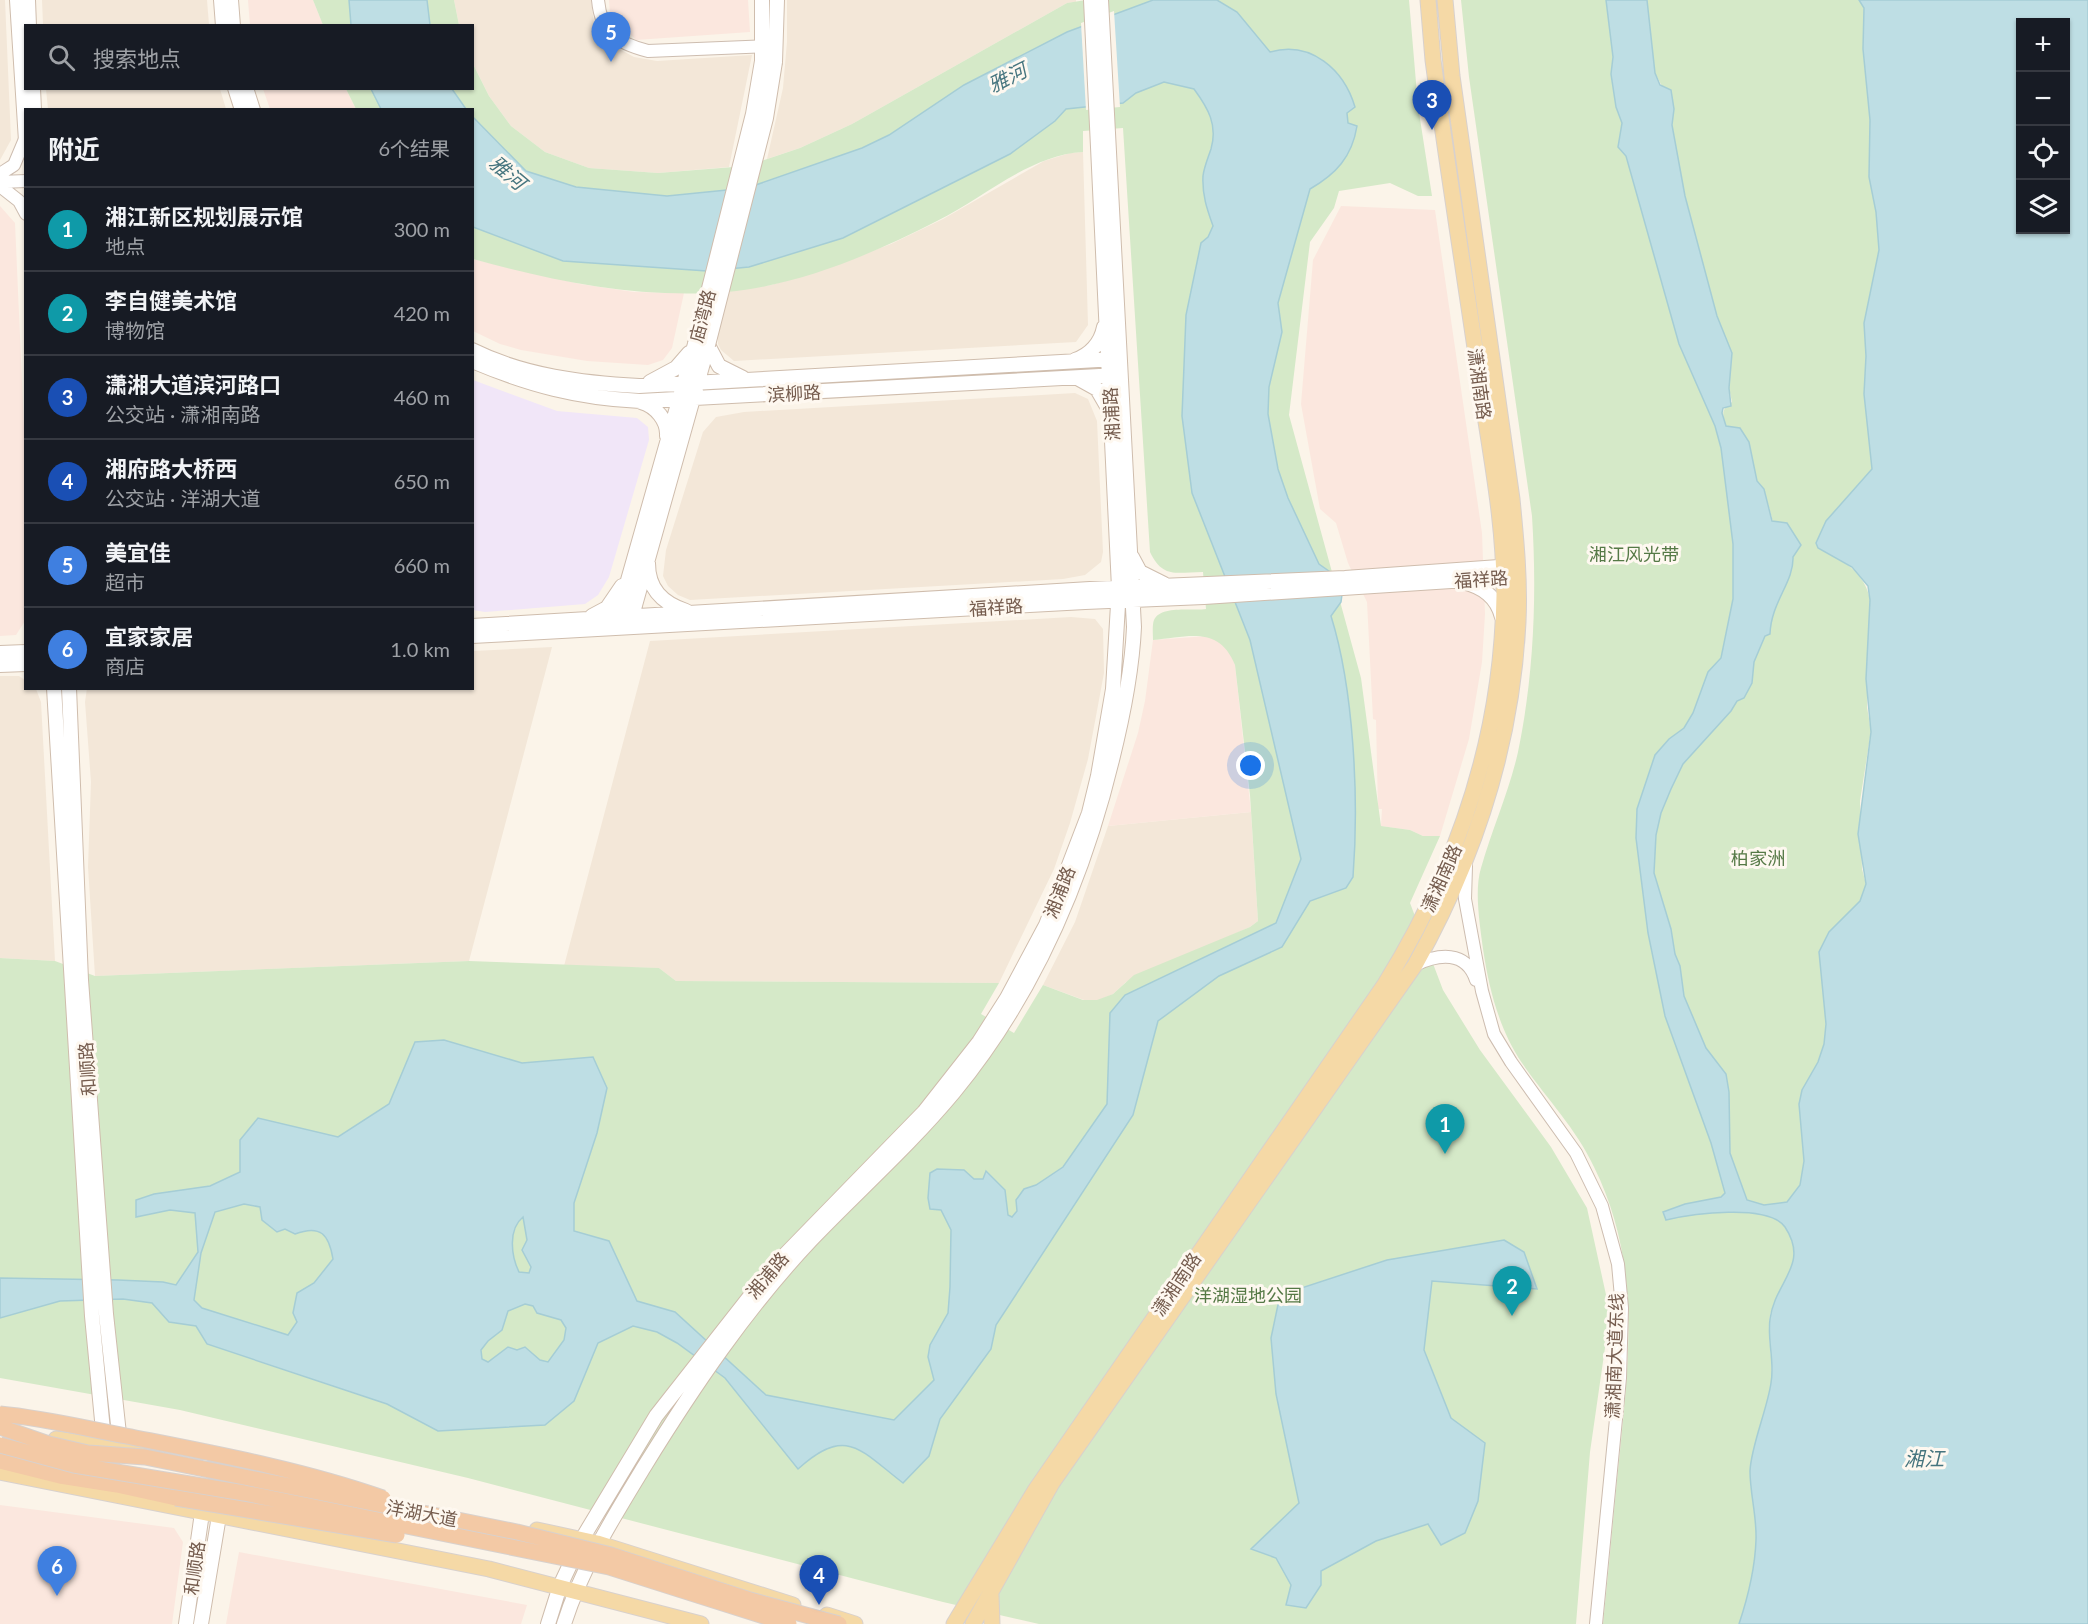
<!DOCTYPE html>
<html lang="zh">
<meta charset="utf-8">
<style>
:root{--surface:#171b24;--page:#20242c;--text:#f1f3f6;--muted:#9ea1a6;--line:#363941;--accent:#0f766e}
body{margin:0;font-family:Lato,"Noto Sans SC",sans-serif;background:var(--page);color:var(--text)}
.controls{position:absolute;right:18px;top:18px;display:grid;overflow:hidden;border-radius:0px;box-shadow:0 2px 4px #0004}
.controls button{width:54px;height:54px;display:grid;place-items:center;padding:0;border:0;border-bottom:2px solid var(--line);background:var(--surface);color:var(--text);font:30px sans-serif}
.you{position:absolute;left:1251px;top:766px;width:21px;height:21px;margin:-15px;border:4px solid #fff;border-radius:50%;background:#1a73e8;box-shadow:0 0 0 9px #1a73e833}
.badge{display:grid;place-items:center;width:39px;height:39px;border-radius:50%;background:var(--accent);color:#fff;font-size:20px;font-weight:700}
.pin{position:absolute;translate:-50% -50px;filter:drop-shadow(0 2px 3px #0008)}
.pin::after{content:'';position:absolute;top:32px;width:21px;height:18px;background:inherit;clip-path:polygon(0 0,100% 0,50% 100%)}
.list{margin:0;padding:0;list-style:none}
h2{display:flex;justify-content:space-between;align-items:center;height:78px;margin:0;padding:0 24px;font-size:26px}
h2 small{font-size:20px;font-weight:400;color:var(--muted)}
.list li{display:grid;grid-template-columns:39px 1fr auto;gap:18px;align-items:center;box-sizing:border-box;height:84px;padding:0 24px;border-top:2px solid var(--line)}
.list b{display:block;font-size:22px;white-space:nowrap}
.list p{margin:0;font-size:20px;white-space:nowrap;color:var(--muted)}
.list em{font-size:20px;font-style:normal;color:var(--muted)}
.icon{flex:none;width:33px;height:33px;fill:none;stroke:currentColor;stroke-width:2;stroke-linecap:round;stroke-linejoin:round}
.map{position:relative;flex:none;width:2088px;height:1624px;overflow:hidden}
.search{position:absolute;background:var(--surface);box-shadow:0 2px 4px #0004;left:24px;top:24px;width:450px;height:66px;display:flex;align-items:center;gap:15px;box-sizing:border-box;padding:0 21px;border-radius:0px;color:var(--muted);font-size:22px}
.panel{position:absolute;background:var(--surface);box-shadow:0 2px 4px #0004;left:24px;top:108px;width:450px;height:582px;border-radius:0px}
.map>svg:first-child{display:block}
.residential{fill:#f3e7d8}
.commercial{fill:#fbe7de}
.education{fill:#f1e6f8}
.green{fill:#d5e9c8}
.water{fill:#bedee4;stroke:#a5cdd5;stroke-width:1.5;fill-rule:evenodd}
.pier{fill:#fbf4e9}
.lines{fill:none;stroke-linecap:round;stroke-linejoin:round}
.tertiary-casing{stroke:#cdbdb0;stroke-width:14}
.secondary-casing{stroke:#cfbdad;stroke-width:16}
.primary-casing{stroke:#d8d1cd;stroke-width:17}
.trunk-casing{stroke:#d8d1cd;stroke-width:17}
.tertiary{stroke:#fff;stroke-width:12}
.secondary{stroke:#fff;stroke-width:14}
.primary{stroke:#f5d9a6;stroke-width:15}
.trunk{stroke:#f3c9a5;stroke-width:15}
.secondary-bridge-casing{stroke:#cfbdad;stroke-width:16;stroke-linecap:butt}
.trunk-bridge-casing{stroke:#d8d1cd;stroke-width:17;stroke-linecap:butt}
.secondary-bridge{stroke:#fff;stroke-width:14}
.trunk-bridge{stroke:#f3c9a5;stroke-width:15}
.labels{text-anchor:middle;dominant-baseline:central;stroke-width:6;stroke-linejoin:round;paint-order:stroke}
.street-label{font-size:18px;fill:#755c4e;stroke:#fef8f0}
.park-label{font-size:18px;fill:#557946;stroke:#fef8f0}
.water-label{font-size:20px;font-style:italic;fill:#46757f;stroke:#fef8f0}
</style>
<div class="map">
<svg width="2088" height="1624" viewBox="0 0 2088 1624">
<rect width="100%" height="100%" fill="#fbf4e9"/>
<!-- residential -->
<path class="residential" d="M0 0H5L11 140 0 160Z
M42 0H207L209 25H43Z
M454 0H591L594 24 608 43 634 57 657 61 752 55 729 167 658 173 589 168 545 152 511 126 489 96 473 64 472 26 459 25Z
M787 0H1076V2L1067 3 852 124 800 148 767 159 783 88 787 42Z
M46 89H220L226 109H48Z
M1083 152 1088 325 1076 342 734 361 721 350 718 344V333L729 291 771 285 818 271 891 244 943 219 1044 161 1070 153Z
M1075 393 1088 399 1097 421 1103 552 1101 562 1085 575 1063 579 690 600 678 595 668 586 663 576 666 550 703 432 716 417 744 412Z
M1071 617 1095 619 1103 629 1104 673 1088 759 1070 823 1054 869 999 983 676 981 659 968 564 966 650 641Z
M552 647 469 961 95 976 88 867 91 782 85 702 87 688H472L473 651Z
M0 676H19L25 680 26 688 36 689 41 702 55 961 0 958Z
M1251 812 1258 921 1250 927 1126 982 1113 994 1097 1001 1084 1000 1043 985 1075 922 1108 826Z"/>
<!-- commercial -->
<path class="commercial" d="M248 0H313L323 25H250Z
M609 0H748L750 32 636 40 610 14Z
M263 89H346L356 109H270Z
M0 206 15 223 26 472 25 621 16 635 0 636Z
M1341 206 1435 210 1482 533 1485 614 1482 662 1469 739 1440 836H1423L1410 830 1381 826 1382 809H1378L1376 720 1373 719 1367 602 1348 563 1336 523 1320 509 1301 404 1313 260Z
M472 259 580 284 634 292 684 293 672 348 663 360 648 365 587 361 521 350 500 344 473 331Z
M1207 636 1219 641 1230 652 1235 665 1251 812 1108 826 1138 733 1145 701 1153 640Z
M0 1505 174 1528 183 1542 172 1624H0Z
M239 1552 527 1605 521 1624H226Z"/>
<!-- education -->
<path class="education" d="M473 380 557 411 637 418 648 427 649 440 609 577 598 595 585 604 485 612 473 610Z"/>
<!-- green -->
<path class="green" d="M313 0H454L459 25H323Z
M1086 0H1409L1418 106 1432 196H1418L1390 183 1339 191 1334 208 1310 242 1289 415 1361 678 1381 826 1410 830 1423 836H1440L1410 903 1443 990 1480 1050 1551 1147 1587 1208 1610 1313 1590 1452 1576 1624H1039L943 1602 468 1478 180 1410 0 1378V958L55 961 95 976 469 961 659 968 676 981 999 983 981 1014 1014 1033 1043 985 1083 1000H1097L1113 994 1134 975 1250 927 1258 921 1250 795 1235 665C1219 625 1188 637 1153 640 1153 635 1152 625 1154 620 1160 605 1193 611 1206 609L1203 572C1176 572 1163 579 1150 552L1123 128 1083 131V152C1029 155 984 198 937 221 872 254 801 285 727 292 641 299 556 282 473 259L472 110 356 109 346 89 472 88 473 64 489 96 511 126 545 152 589 168 658 173 746 166 800 148 852 124 1067 3Z
M1461 0H1606L1613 57 1611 75 1616 107 1622 123 1618 147 1626 156 1679 344 1715 426 1721 448 1733 544V599L1721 658 1708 672 1693 713 1684 728 1669 739 1655 755 1637 809 1636 838 1648 933 1665 1016 1711 1143 1725 1193 1721 1197 1685 1204 1663 1212 1666 1219C1691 1214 1769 1203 1785 1227 1811 1267 1771 1286 1769 1324 1768 1343 1774 1364 1771 1383 1767 1408 1751 1449 1750 1472 1750 1494 1757 1517 1756 1540 1755 1569 1748 1597 1739 1624H1603C1609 1566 1614 1509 1620 1451 1630 1352 1640 1260 1594 1167 1576 1128 1546 1098 1522 1063 1499 1029 1489 989 1483 949 1480 925 1474 891 1481 868 1492 829 1509 792 1518 752 1534 675 1537 595 1532 516L1469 77Z
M1647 0H1859L1864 8 1863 49 1870 120 1869 177 1876 212 1879 250 1864 323 1866 356 1864 394 1872 469 1846 501 1818 548C1842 558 1866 574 1870 600L1867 707 1871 731 1860 801 1862 869 1866 884 1860 901 1829 932 1819 952 1826 1024 1824 1044 1818 1062 1802 1090 1799 1104 1804 1161 1800 1185 1787 1202 1764 1205 1747 1200 1730 1153 1726 1074 1706 1048 1684 996 1680 966 1675 954 1671 929 1654 873 1656 835 1661 813 1671 789 1683 764 1731 711 1737 701 1744 698 1751 683 1754 662 1765 636 1770 634 1773 607 1785 580 1790 575 1793 557 1801 545 1787 523 1773 522 1764 489 1757 481 1749 442 1740 428 1726 426C1722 413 1721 410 1732 402L1729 388 1732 353 1717 316 1685 196 1672 125 1674 109 1655 73Z"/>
<!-- water -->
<path class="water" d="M349 0H427L430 25H351Z
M1153 0H1217L1237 12 1270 52C1311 40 1344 70 1355 107L1347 113 1348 123 1357 126C1352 157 1336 174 1310 189L1278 303 1282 332 1269 387 1268 414 1278 469 1288 498 1319 564 1333 574 1342 594 1341 602 1331 616C1354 690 1359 799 1353 877L1346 888 1310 901 1282 947 1219 976 1158 1021 1133 1115 996 1325 991 1349 940 1419 929 1456 903 1483C860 1450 846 1425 798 1469L725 1378 677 1343 657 1332 633 1326 598 1343 574 1401 545 1425 438 1431 387 1404 207 1344 196 1326 169 1322 152 1303 123 1299 60 1301 0 1318V1278L118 1280 163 1282 176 1285 198 1252 195 1213 170 1210 136 1217V1200L154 1194 210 1186 240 1172V1140L258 1118 338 1137 389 1104 415 1042 444 1040 522 1063 593 1057 607 1088 597 1133 574 1203V1231L609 1241 637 1301 675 1312 766 1395 894 1420 934 1380 928 1357 930 1345 948 1313 950 1287 951 1230 941 1210 930 1209 928 1198 930 1173 937 1169 964 1170 974 1179H983L986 1171 1005 1190 1008 1215 1012 1217 1017 1211 1016 1200 1024 1189 1036 1185 1063 1167 1107 1104 1110 1013 1125 995 1276 923 1301 859 1250 640 1192 493 1182 416 1186 315 1201 243 1208 237 1213 226C1207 209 1202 195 1203 176 1204 167 1208 158 1211 149 1218 125 1208 108 1194 89L1164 82 1136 93 1123 103 1066 109 1055 121 1010 154 843 238 749 267 707 271 563 261 473 227V117L526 171 576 187 667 196 747 188 862 148 889 135 964 85 1067 32ZM244 1204 260 1207 262 1220 277 1232 285 1229 295 1234C321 1224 329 1235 333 1259L314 1283 297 1293 293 1313 297 1322 288 1335 202 1308 194 1300 201 1253 215 1212ZM523 1217 527 1240 522 1250 531 1267 529 1273 519 1272C511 1256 508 1229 523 1217ZM525 1304 533 1306 537 1313 561 1320 566 1328 564 1340 548 1362 540 1360 525 1347 517 1350 508 1347 488 1362 482 1359 481 1350 488 1341 502 1330 508 1311Z
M1606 0H1647L1655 73 1660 85 1671 90 1674 109 1672 125 1685 196 1717 316 1732 353 1729 388 1731 406 1723 408 1722 413 1726 426 1740 428 1749 442 1757 481 1764 489 1772 521 1787 523 1801 545 1793 557C1794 582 1771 602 1770 634L1765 636 1754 662 1752 683 1744 698 1737 701 1731 711 1683 764 1671 789 1661 813 1656 835 1654 873 1671 929 1675 954 1680 966 1684 996 1706 1048 1726 1074 1729 1092 1730 1153 1747 1200 1764 1205 1787 1202 1800 1185 1804 1161 1799 1104 1802 1090 1818 1062 1824 1044 1826 1024 1819 952 1829 932 1860 901 1866 884 1858 834 1871 732 1866 679 1870 600 1868 586 1852 567 1818 548 1816 543 1826 521 1872 469 1864 394 1866 356 1864 323 1879 250 1876 212 1869 177 1870 120 1863 49 1864 8 1859 0H2088V1624H1739C1748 1597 1755 1569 1756 1540 1757 1517 1750 1494 1750 1471 1751 1446 1767 1410 1771 1383 1775 1362 1767 1340 1770 1319 1775 1281 1810 1265 1785 1227 1768 1203 1691 1214 1666 1220L1663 1212 1685 1204 1721 1197 1725 1193 1711 1143 1665 1016 1648 933 1636 838 1637 809 1655 755 1669 739 1684 728 1693 713 1708 672 1721 658 1733 599V544L1721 448 1715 426 1679 344 1626 156 1618 147 1622 123 1616 107 1611 74 1613 57ZM2066 22V230H2020V22Z
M371 89H452L466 109H381Z
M1504 1240 1524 1252 1537 1289 1432 1281 1424 1350 1451 1418 1485 1443 1478 1501 1465 1533 1441 1545 1428 1524 1376 1541 1321 1571V1585L1306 1608 1286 1605 1291 1585 1276 1558 1251 1549 1299 1503 1276 1394 1271 1338 1280 1295 1387 1260Z"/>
<!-- pier -->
<path class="pier" d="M1114 11 1120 107 1086 110 1081 23Z"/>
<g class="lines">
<!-- tertiary casing -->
<g class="tertiary-casing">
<path id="tertiary" d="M598 0C601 33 617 43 648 51L772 46
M0 174 14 165 25 139
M0 182 26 181
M0 186 19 201 26 214
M1466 866 1465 899 1482 991 1494 1034 1511 1062 1576 1153 1602 1206 1618 1264 1622 1308 1620 1378 1596 1624
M1415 965C1438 954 1466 950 1476 980"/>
</g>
<!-- secondary casing -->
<g class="secondary-casing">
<path id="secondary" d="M17 0 26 141
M28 0 29 26
M221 0 223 26
M231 0 233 26
M762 61V0
M775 62 777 0
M33 88 34 110
M235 88 242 110
M246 88 253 110
M708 345 719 366 743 378
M472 350C524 376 583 383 639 386L1115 359
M1075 360C1090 355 1101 343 1104 327
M472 361C529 385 578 398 640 401L1118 375
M1079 379 1097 389 1108 408
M650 382 676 368 689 353
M641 402C656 406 668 421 667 436
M1132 557 1140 572 1164 584
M648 563C648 589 662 603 686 611
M1463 582C1483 587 1497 597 1502 617
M592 616 607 608 622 586
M630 623 708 345
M618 625 623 598 695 344
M472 626 1090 589 1345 578 1513 566
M472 636 1085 602 1204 597 1513 577
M0 653 26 652
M0 665 26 664
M54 688 92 1316 104 1441
M69 688 81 980 106 1314 120 1443
M186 1624 202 1513
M201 1624 219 1516
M548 1624 560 1586 582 1539 656 1416 773 1267 924 1112 979 1042 1007 998 1046 925 1089 813 1098 776 1113 689 1119 588 1091 0
M564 1624C582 1567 613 1518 644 1467 694 1386 746 1309 811 1240 859 1190 910 1145 954 1092 1033 996 1083 880 1112 760 1123 716 1132 672 1134 627L1101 0"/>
</g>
<!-- primary casing -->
<g class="primary-casing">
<path id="primary" d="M56 1439 142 1451
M0 1472 489 1569 701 1624
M537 1530 597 1543 793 1605
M991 1595 992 1624
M827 1615 855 1624
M954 1624 1036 1489 1385 984C1458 866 1502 735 1504 596 1505 529 1492 462 1482 396 1466 284 1448 172 1433 60L1428 0
M973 1624 1052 1483 1415 965C1474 860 1512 744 1518 622 1520 581 1516 540 1512 499L1452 76 1445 0"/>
</g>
<!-- trunk casing -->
<g class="trunk-casing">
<path id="trunk" d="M0 1461 60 1476 117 1485 176 1498"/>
</g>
<!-- tertiary -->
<use href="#tertiary" class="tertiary"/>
<!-- secondary -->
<use href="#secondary" class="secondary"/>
<!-- primary -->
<use href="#primary" class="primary"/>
<!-- trunk -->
<use href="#trunk" class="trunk"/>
<!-- secondary-bridge casing -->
<g class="secondary-bridge-casing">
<path id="secondary-bridge" d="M695 344 753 114 762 61
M708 345 766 118 775 62"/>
</g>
<!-- trunk-bridge casing -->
<g class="trunk-bridge-casing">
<path id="trunk-bridge" d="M0 1414C43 1418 84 1428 126 1436 212 1453 300 1469 383 1498
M0 1427 49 1444 88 1453 145 1457 517 1532 611 1555 750 1600 839 1624
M0 1445 74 1465 244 1493 609 1567 789 1624
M176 1498 397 1535"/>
</g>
<!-- secondary-bridge -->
<use href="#secondary-bridge" class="secondary-bridge"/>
<!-- trunk-bridge -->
<use href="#trunk-bridge" class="trunk-bridge"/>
</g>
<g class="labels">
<!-- street labels -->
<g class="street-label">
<text transform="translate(702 316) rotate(-75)">庙湾路</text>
<text transform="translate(1480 384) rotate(82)">潇湘南路</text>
<text transform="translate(794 393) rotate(-3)">滨柳路</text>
<text transform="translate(1111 414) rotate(-93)">湘浦路</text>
<text transform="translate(1481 579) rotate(-4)">福祥路</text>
<text transform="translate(996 607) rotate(-4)">福祥路</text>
<text transform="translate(1441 878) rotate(-66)">潇湘南路</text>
<text transform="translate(1059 892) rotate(-68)">湘浦路</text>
<text transform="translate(87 1069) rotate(-94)">和顺路</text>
<text transform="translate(767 1275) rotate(-50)">湘浦路</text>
<text transform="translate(1176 1284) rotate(-56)">潇湘南路</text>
<text transform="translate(1614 1356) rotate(-88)">潇湘南大道东线</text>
<text transform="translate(422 1513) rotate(11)">洋湖大道</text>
<text transform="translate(194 1568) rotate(-82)">和顺路</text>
</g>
<!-- park labels -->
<g class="park-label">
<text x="1634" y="554">湘江风光带</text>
<text x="1758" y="858">柏家洲</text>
<text x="1248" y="1295">洋湖湿地公园</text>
</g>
<!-- water labels -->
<g class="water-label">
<text transform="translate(1007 77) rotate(-27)">雅河</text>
<text transform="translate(508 172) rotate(40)">雅河</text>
<text x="1924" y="1458">湘江</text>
</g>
</g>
</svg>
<div class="controls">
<button>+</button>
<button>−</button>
<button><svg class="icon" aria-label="locate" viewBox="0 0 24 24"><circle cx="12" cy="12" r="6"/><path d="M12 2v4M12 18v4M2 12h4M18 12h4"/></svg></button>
<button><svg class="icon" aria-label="layers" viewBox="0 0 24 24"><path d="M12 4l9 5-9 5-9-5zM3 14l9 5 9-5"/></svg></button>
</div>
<div class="you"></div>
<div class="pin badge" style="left:1445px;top:1154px;background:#0f9aa8">1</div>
<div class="pin badge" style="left:1512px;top:1316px;background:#0f9aa8">2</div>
<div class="pin badge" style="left:1432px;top:130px;background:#1a4fb4">3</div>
<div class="pin badge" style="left:819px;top:1605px;background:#1a4fb4">4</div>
<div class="pin badge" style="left:611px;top:62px;background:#3f7fe0">5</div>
<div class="pin badge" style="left:57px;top:1596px;background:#3f7fe0">6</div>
<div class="search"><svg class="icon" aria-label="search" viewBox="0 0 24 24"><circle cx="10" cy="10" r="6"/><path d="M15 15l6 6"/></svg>搜索地点</div>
<section class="panel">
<h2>附近<small>6个结果</small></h2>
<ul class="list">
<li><span class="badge" style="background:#0f9aa8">1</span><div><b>湘江新区规划展示馆</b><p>地点</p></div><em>300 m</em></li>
<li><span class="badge" style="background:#0f9aa8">2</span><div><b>李自健美术馆</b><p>博物馆</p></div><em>420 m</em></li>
<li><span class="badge" style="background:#1a4fb4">3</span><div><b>潇湘大道滨河路口</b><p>公交站 · 潇湘南路</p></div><em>460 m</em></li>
<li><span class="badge" style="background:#1a4fb4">4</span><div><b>湘府路大桥西</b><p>公交站 · 洋湖大道</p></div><em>650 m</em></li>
<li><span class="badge" style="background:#3f7fe0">5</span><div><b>美宜佳</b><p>超市</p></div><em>660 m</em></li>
<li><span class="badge" style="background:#3f7fe0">6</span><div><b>宜家家居</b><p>商店</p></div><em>1.0 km</em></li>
</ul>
</section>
</div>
